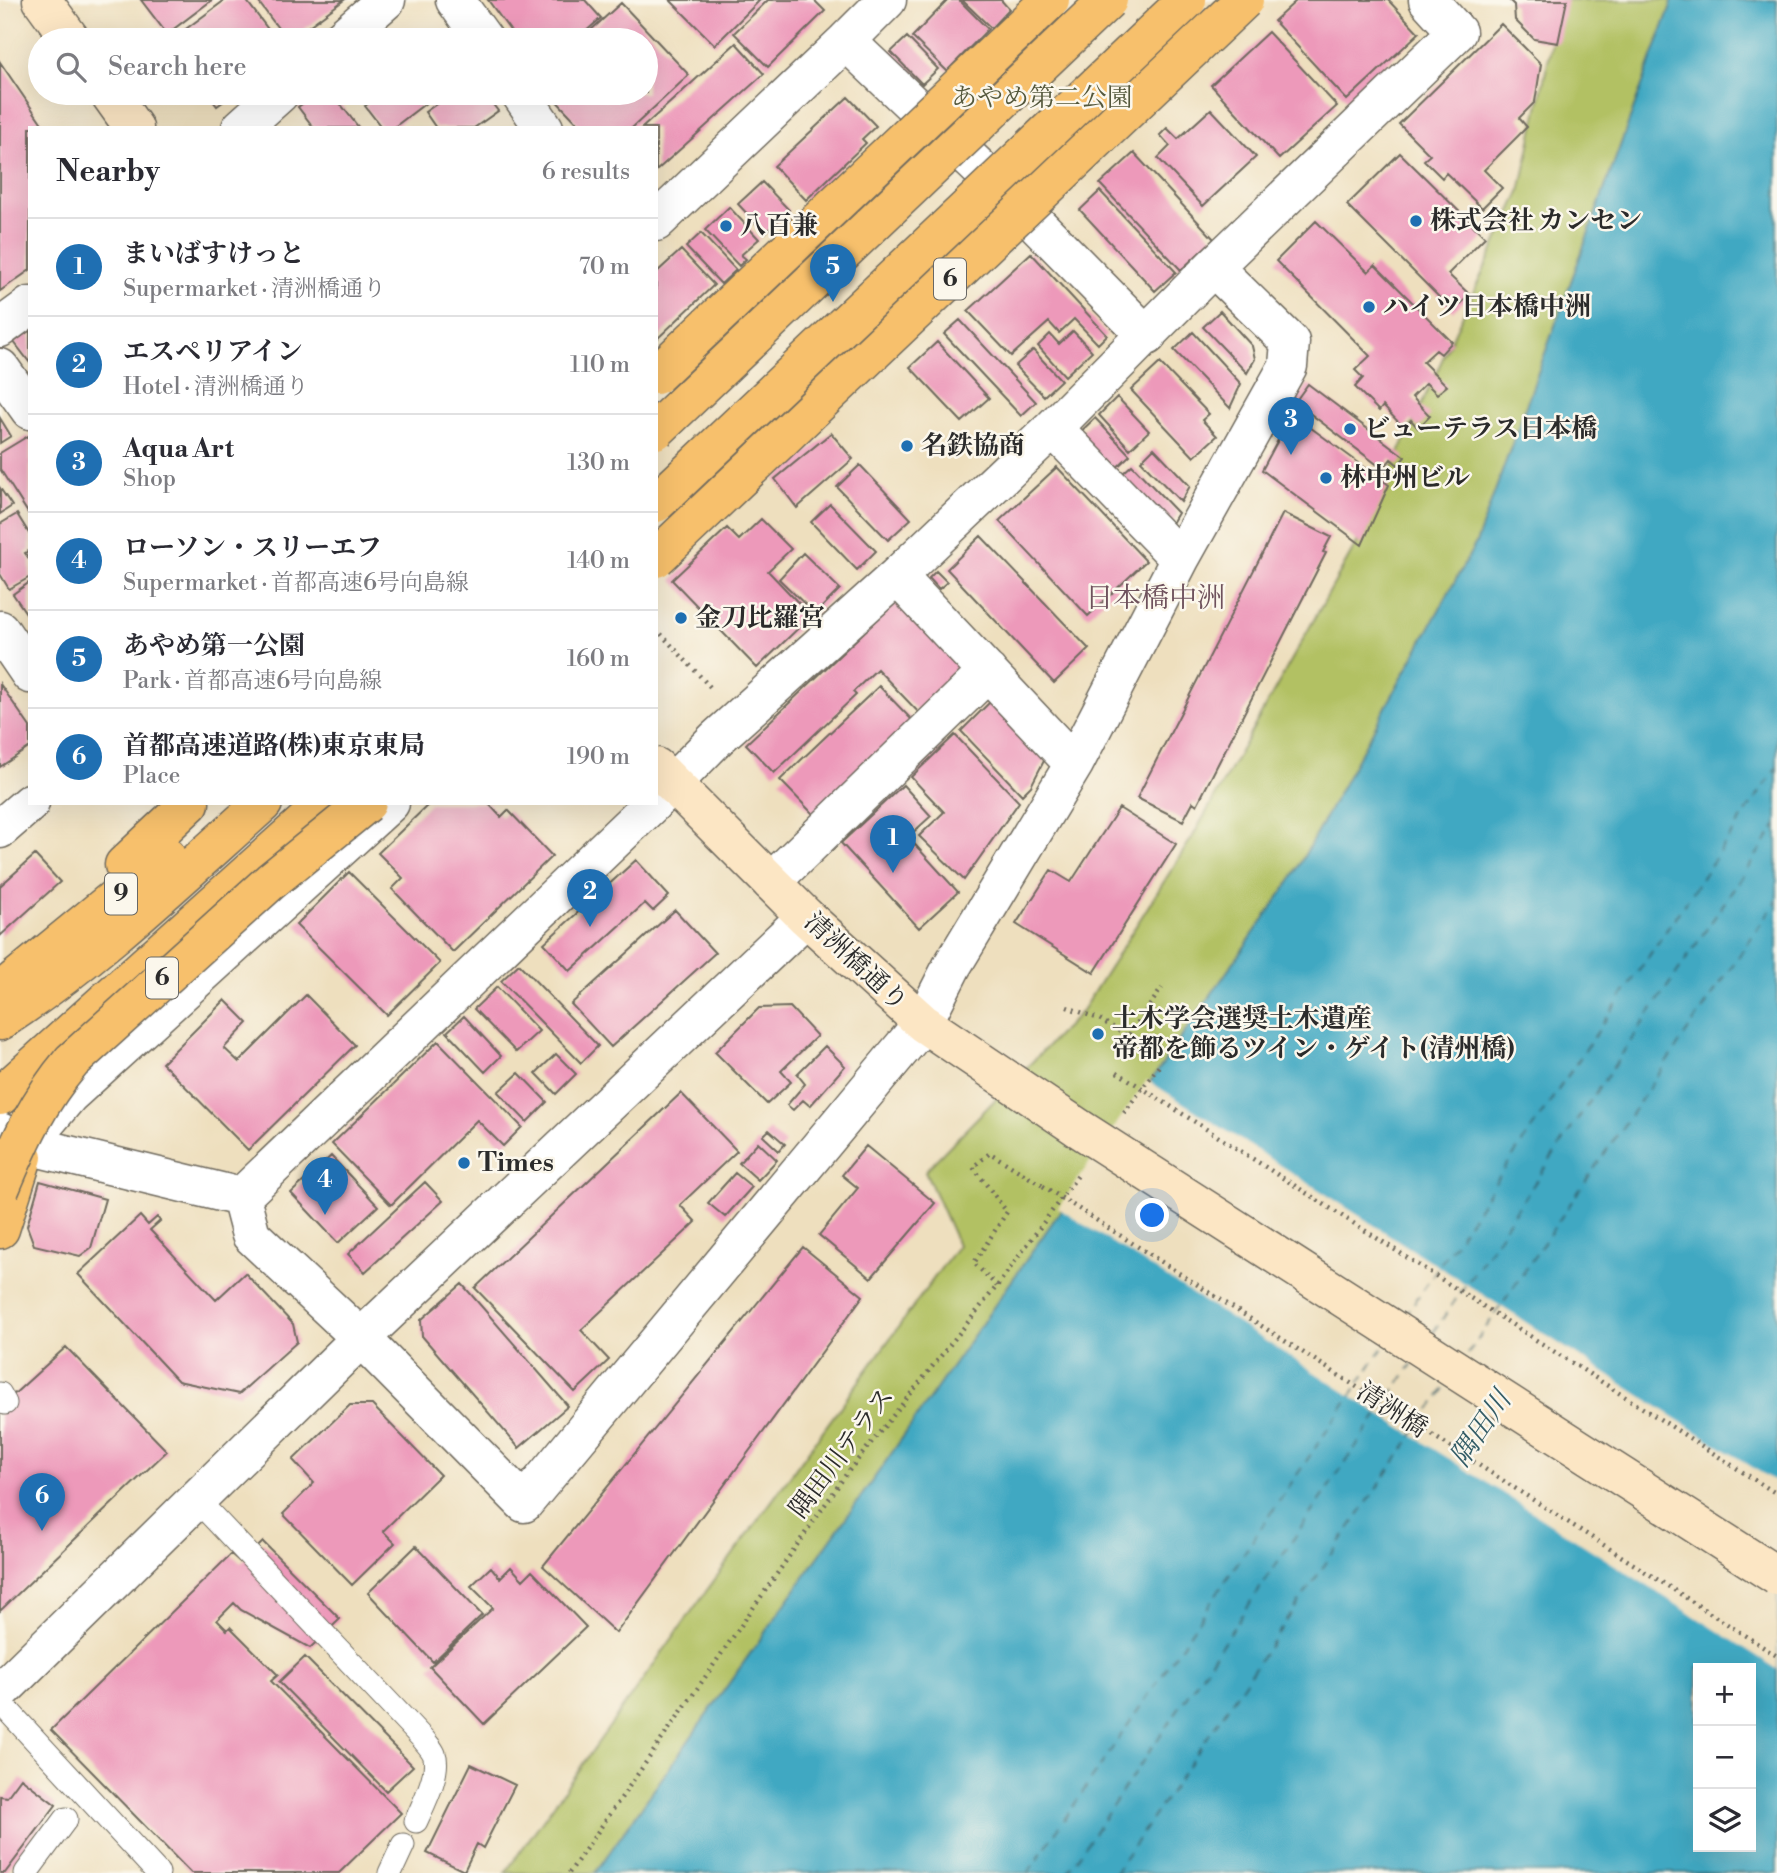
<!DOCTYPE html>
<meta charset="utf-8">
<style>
:root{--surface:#fff;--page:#f7f7f7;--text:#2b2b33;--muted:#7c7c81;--line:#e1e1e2;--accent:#1f6fb2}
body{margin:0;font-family:"Libre Bodoni","Noto Serif JP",serif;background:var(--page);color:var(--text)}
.controls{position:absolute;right:21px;bottom:21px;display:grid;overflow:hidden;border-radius:0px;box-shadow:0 7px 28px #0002}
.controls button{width:63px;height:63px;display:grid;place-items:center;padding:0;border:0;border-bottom:2px solid var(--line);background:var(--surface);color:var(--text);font:35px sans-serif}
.you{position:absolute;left:1153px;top:1216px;width:24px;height:24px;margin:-18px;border:5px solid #fff;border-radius:50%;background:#1a73e8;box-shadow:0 0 0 10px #1a73e833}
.badge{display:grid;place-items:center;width:46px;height:46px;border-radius:50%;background:var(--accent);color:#fff;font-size:23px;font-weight:700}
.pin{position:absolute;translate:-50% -58px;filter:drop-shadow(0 2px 4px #0008)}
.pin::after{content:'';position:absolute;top:37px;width:24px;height:21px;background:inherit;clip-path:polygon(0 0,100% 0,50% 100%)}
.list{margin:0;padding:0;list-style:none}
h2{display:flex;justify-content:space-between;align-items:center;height:91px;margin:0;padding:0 28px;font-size:30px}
h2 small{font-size:23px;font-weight:400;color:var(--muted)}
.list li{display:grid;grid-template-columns:46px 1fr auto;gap:21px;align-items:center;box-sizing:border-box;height:98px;padding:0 28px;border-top:2px solid var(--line)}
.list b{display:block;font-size:26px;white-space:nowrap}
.list p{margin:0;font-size:23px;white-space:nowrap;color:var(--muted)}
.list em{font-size:23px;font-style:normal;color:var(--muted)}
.icon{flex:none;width:38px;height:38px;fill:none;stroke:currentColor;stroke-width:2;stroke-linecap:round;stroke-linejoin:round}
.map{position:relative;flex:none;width:1777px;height:1873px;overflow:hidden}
.search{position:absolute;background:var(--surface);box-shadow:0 7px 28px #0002;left:28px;top:28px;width:630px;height:77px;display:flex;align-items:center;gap:18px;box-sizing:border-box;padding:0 24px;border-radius:38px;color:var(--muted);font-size:26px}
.panel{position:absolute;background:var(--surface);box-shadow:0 7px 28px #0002;left:28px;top:126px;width:630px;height:679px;border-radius:0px}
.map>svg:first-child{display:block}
.green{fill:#b2c164;stroke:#6e7648;stroke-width:2}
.water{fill:#41a8c2;stroke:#366a76;stroke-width:2;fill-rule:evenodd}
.pier{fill:#eedfbe}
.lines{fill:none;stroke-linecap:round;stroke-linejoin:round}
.ferry{stroke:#345d67;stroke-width:2;stroke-dasharray:9 7;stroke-linecap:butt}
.building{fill:#ed99ba}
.service-casing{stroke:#6f6a5e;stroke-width:25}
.minor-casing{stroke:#6f6a5e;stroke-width:41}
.tertiary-casing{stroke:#6f6a5e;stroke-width:41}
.secondary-casing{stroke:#6f6a5e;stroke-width:41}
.motorway-casing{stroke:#6f6a5e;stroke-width:41}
.path{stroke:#6f6a5e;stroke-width:4.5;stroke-dasharray:2 5;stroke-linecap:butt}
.service{stroke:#fff;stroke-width:23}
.minor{stroke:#fff;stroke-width:38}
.tertiary{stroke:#fff;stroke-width:38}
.secondary{stroke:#fce6c4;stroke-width:38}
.motorway{stroke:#f7c06c;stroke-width:38}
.secondary-bridge-casing{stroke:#6f6a5e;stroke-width:41;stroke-linecap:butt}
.motorway-bridge-casing{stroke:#6f6a5e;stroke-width:41;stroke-linecap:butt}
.path-bridge{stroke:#6f6a5e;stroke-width:4.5;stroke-dasharray:2 5;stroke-linecap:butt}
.secondary-bridge{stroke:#fce6c4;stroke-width:38}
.motorway-bridge{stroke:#f7c06c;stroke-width:38}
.poi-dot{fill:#1f6fb2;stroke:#fbf7ec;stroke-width:2.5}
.labels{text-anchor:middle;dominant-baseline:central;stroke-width:5;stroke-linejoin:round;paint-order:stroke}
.shield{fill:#fbf7ec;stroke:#696865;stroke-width:2}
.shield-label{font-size:24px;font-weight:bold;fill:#2b2b2b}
.park-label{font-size:26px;fill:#54583c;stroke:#fbf7ec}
.poi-label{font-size:26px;font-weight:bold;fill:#2b2b2b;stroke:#fbf7ec;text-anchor:start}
.street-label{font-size:26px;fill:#2b2b2b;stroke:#fbf7ec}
.neighbourhood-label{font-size:28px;fill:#6f525d;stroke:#fbf7ec}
.water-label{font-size:28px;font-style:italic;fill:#345d67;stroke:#fbf7ec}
</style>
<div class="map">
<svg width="1777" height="1873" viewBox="0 0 1777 1873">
<rect width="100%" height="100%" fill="#fbf7ec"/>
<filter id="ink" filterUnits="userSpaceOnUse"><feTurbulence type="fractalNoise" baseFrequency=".0143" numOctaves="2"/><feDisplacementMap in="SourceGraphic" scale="14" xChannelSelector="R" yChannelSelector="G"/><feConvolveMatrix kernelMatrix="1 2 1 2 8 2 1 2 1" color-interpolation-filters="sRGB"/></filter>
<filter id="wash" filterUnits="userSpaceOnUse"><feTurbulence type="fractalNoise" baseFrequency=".00686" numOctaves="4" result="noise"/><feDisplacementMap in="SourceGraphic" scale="28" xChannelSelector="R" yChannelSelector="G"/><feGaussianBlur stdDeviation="1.57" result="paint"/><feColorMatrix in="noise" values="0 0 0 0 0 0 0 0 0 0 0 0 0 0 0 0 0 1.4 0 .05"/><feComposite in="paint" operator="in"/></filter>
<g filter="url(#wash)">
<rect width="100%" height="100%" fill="#eedfbe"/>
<!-- green -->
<path class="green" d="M1561 0H1673L1477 541 1291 880 882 1467 595 1873H505L689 1615 958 1245 925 1171 1081 1012 1193 836 1359 539 1520 192Z"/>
<!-- water -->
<path class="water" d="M1673 0H1777V1873H595L882 1467 1291 880 1477 541ZM1698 1668H1751V1847H1698Z"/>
<!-- pier -->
<path class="pier" d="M1147 1080 1777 1483V1669L1058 1208Z"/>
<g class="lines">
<!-- ferry -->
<path class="ferry" d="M1405 1316 1777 767
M1433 1333 1777 825
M1468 1354 1777 900
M1028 1873 1384 1346
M1067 1873 1412 1364
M1115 1873 1447 1385"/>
</g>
<g id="blocks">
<!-- building -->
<path class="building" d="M141 0H212L167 34Z
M225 0H246L276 40H171Z
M257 0H344L290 40H287Z
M488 0H585L601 18 576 40H517Z
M670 0H760L715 45Z
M768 0H814L825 11 768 67 734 33Z
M948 0H959L988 29 947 71 912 37Z
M962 0H1001L1009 9 991 28Z
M1297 0H1388L1419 33 1347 100 1274 21Z
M1509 0H1567L1558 43 1534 39 1515 20 1514 5Z
M621 3 689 75 632 128H582L549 93H646V40H580Z
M1501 24 1541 64 1535 102 1519 118 1527 127 1484 170 1502 188 1482 208 1446 173 1442 178 1424 160 1430 155 1399 124Z
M1268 32 1337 106 1279 159 1211 85Z
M907 37 938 69 922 84 891 52Z
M736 43 764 74 656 171V128H642Z
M0 62 45 128H30V270L0 291Z
M207 93H235L217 106Z
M317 93H332L359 128H314L298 107Z
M382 93H439L393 128H382L365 106Z
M452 93H484L498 111 474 128H436L425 112Z
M848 97 876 126 862 139 866 143 806 200 774 166Z
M1211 109 1256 157 1203 206 1158 158 1170 146 1160 135 1167 128 1178 139Z
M1134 153 1214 239 1181 270 1100 184Z
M1400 153 1485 237 1448 274 1470 295 1453 311 1347 205Z
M762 182 789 210 765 233 738 204Z
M1100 191 1176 272 1155 291 1080 210Z
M729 207 759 239 741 255 746 259 739 266 705 230Z
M1316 221 1368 272 1375 265 1452 342 1441 354 1436 350 1423 362 1447 386 1437 394 1426 383 1412 397 1430 416 1418 428 1411 420 1404 428 1383 406 1379 411 1355 387 1363 378 1355 370 1370 356 1276 261Z
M701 233 736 270 721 284 686 247Z
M681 250 714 285 656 340V273Z
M1031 253 1107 335 1098 344 1074 319 1059 333 1049 322 1011 356 968 311Z
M1220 311 1252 346 1255 359 1247 373 1203 327Z
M960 320 1036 402 1021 416 944 334Z
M30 330V363L14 342Z
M1073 331 1092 351 1065 376 1038 346 1050 334 1059 344Z
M1193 332 1241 384 1230 408 1174 350Z
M937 342 989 398 962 422 910 367Z
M1033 350 1061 380 1044 396 1015 366Z
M1160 363 1209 414 1202 420 1217 436 1194 457 1131 390Z
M1308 384 1405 457 1398 465 1391 459 1383 469 1295 402Z
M1117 397 1149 431 1130 449 1099 415Z
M1292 414 1389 485 1362 545 1262 470Z
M0 418 11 436 0 443Z
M1095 418 1130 455 1111 473 1076 436Z
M831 433 853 459 797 508 775 479Z
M28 436 30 439V516L0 469V453Z
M1154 448 1190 486 1181 502 1141 461Z
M860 465 911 519 888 540 837 487Z
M1132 465 1178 513 1165 535 1113 482Z
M1057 467 1146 561 1088 616 999 521Z
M0 488 12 506 0 514Z
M830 504 876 551 857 570 811 522Z
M1283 513 1331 537 1323 552 1326 553 1197 805 1193 802 1183 821 1137 798Z
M17 514 30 535V550L25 553 30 560V577L9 589 0 574V524Z
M761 519 791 549 768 571 811 616 757 668 672 580 727 528 739 540Z
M981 536 1089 649 1054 683 947 569Z
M803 553 840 589 815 614 779 579Z
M936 571 947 582 939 589 929 578Z
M30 582V615L28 616 13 594Z
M898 600 968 672 923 717 877 669 853 692 856 695 774 773 746 744Z
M0 684 30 727V747L0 767Z
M879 686 914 722 815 816 780 780Z
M991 701 1046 757 1031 786 1022 795 961 731Z
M955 735 1019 802 964 880 919 836 944 812 911 777Z
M903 785 931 816 908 837 958 892 919 928 841 843Z
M430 803H488L501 817 508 810 552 856 453 952 392 889 403 878 378 853Z
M1119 808 1176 844 1094 973 1016 924 1051 870 1071 882Z
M35 855 60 882 0 936V886Z
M636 860 669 896 653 911 645 903 570 971 544 943Z
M349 872 440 963 387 1015 296 925Z
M675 910 715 953 611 1047 571 1004Z
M519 964 598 1046 581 1063 501 981Z
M497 987 539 1031 516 1052 474 1009Z
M306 995 355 1045 248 1150 162 1063 225 1000 248 1023 224 1048 239 1062Z
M790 1007 817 1036 781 1071 791 1082 767 1104 715 1052 759 1008Z
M464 1016 501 1056 485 1072 447 1032Z
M438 1041 522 1127 503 1146 477 1120 391 1205 332 1144Z
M825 1046 845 1066 810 1106 803 1100 793 1110 787 1105 805 1084 797 1074Z
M556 1054 576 1074 556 1094 536 1073Z
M519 1073 547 1102 527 1122 498 1092Z
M681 1093 737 1151 680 1205 696 1222 581 1330 609 1360 575 1392 475 1288Z
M769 1130 785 1144 779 1151 763 1136Z
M758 1142 777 1160 758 1180 739 1163Z
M866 1146 935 1203 871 1278 819 1235 858 1188 842 1175Z
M331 1156 378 1206 338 1243 291 1193Z
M735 1173 752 1187 725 1217 708 1203Z
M40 1181 105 1199 91 1248 80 1256 34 1245 27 1226Z
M425 1182 443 1201 365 1272 348 1254Z
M140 1216 148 1225 157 1217 160 1221 150 1230 216 1300 245 1273 293 1324 297 1342 239 1394 178 1381 78 1274Z
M803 1247 863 1296 616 1633 543 1566Z
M462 1284 568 1406 519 1448 422 1336 421 1320Z
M66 1347 167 1451 0 1611V1407Z
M350 1405H372L440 1475 383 1531 395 1543 352 1585 283 1514 314 1483 293 1460Z
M263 1542 340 1619 310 1648 241 1610 234 1603 217 1620 227 1630 230 1627 278 1675 271 1681 401 1813 339 1873H191L51 1730 231 1554 241 1563Z
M416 1546 482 1615 433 1662 368 1593Z
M491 1567 500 1578 511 1567 523 1580 532 1571 586 1627 484 1724 430 1667 493 1608 471 1586Z
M305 1657 413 1766 386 1791 279 1682Z
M471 1764 515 1785 483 1848 477 1844 464 1871 427 1853Z
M21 1778 56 1805 5 1873H0V1796L7 1797Z"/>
</g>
</g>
<g filter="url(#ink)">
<use href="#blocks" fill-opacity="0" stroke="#6f6a5e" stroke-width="2"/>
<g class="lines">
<!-- service casing -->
<g class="service-casing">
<path id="service" d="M0 1394 5 1403
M197 1500 424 1740C427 1744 432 1749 434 1754 441 1771 423 1805 416 1821
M0 1702 158 1873
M26 1873 66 1819
M390 1873 403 1845"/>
</g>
<!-- minor casing -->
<g class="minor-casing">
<path id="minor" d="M455 0 484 40
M340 40 386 0
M846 41 1014 201 1147 336
M520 93 544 128
M241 128 280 93
M656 222 846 41 887 0
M1213 267 1457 32 1428 0
M0 328 30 306
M0 368 30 410
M1053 428 1180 559
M897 576 1074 764
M0 630 30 674
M771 882 988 672
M0 1132 27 1145 241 1197 653 803
M36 1134 69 1095 390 803
M241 1197 251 1235 361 1338 524 1503 923 1023 952 966 1074 764 1180 559 1288 366 1290 342 1213 267 1053 428 897 576 717 738 656 800
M0 1692 361 1338 806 917"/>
</g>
<!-- tertiary casing -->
<g class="tertiary-casing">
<path id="tertiary" d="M0 829 30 803"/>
</g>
<!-- secondary casing -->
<g class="secondary-casing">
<path id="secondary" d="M42 0 71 40
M109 93 134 128
M656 767 806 917 923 1023 1080 1129"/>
</g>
<!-- motorway casing -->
<g class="motorway-casing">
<path id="motorway" d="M124 865 190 803
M0 992 166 856
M0 1021C95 959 178 879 263 803
M0 1096 326 803
M0 1229 23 1157"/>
</g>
<!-- path -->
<path class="path" d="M661 634 712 689
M1067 1007 1099 1019 1128 1036 1162 988
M1124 1113 1159 1066
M997 1286 974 1263 1007 1212 973 1167 990 1153 1043 1186
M569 1873 847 1473 997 1286 1079 1174"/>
<!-- service -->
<use href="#service" class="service"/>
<!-- minor -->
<use href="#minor" class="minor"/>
<!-- tertiary -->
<use href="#tertiary" class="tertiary"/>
<!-- secondary -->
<use href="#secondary" class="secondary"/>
<!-- motorway -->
<use href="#motorway" class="motorway"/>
<!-- secondary-bridge casing -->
<g class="secondary-bridge-casing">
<path id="secondary-bridge" d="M1080 1129 1777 1576"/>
</g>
<!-- motorway-bridge casing -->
<g class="motorway-bridge-casing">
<path id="motorway-bridge" d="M656 375 1050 0
M656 430 1108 0
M656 503 1187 0
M656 558 1244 0
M0 1189C20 1141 38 1101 72 1061L271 881 367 803"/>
</g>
<!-- path-bridge -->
<path class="path-bridge" d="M1117 1072 1777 1494
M1043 1186 1777 1656"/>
<!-- secondary-bridge -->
<use href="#secondary-bridge" class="secondary-bridge"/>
<!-- motorway-bridge -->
<use href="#motorway-bridge" class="motorway-bridge"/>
</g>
</g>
<!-- markers -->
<g class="poi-dot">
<circle cx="1416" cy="221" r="7"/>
<circle cx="726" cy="226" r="7"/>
<circle cx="1369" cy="307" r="7"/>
<circle cx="1350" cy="429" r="7"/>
<circle cx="907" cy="446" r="7"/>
<circle cx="1326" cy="478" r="7"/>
<circle cx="681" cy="618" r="7"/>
<circle cx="1098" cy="1034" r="7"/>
<circle cx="464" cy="1163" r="7"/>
</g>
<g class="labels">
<!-- shield labels -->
<g class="shield">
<rect x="934" y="258.5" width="32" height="41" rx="5"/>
<rect x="105" y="873.5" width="32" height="41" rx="5"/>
<rect x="146" y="957.5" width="32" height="41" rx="5"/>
</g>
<g class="shield-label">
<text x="950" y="279">6</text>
<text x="121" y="894">9</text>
<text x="162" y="978">6</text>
</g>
<!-- park labels -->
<g class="park-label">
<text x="1042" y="98">あやめ第二公園</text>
</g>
<!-- poi labels -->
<g class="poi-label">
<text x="1430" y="221">株式会社 カンセン</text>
<text x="740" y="226">八百兼</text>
<text x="1383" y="307">ハイツ日本橋中洲</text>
<text x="1364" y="429">ビューテラス日本橋</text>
<text x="921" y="446">名鉄協商</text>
<text x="1340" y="478">林中州ビル</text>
<text x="695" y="618">金刀比羅宮</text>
<text x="1112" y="1019">土木学会選奨土木遺産<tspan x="1112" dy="30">帝都を飾るツイン・ゲイト(清州橋)</tspan></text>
<text x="478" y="1163">Times</text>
</g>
<!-- street labels -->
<g class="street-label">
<text transform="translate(856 962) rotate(43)">清洲橋通り</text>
<text transform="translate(1392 1410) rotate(33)">清洲橋</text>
<text transform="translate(842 1453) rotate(-53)">隅田川テラス</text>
</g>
<!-- neighbourhood labels -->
<g class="neighbourhood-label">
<text x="1155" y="598">日本橋中洲</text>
</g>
<!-- water labels -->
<g class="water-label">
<text transform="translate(1481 1429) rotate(-56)">隅田川</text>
</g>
</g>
</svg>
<div class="controls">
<button>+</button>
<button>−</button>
<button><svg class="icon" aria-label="layers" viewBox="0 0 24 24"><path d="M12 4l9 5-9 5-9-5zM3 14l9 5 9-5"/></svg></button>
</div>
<div class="you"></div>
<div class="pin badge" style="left:893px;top:873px">1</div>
<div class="pin badge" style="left:590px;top:927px">2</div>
<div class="pin badge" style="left:1291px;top:455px">3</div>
<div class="pin badge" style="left:325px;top:1215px">4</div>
<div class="pin badge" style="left:833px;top:302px">5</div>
<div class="pin badge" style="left:42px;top:1531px">6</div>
<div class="search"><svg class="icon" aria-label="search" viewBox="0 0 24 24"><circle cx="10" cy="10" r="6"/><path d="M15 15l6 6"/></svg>Search here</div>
<section class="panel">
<h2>Nearby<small>6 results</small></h2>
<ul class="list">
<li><span class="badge">1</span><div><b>まいばすけっと</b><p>Supermarket · 清洲橋通り</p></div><em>70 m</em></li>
<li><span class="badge">2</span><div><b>エスペリアイン</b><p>Hotel · 清洲橋通り</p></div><em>110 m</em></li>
<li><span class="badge">3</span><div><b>Aqua Art</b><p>Shop</p></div><em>130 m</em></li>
<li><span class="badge">4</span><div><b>ローソン・スリーエフ</b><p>Supermarket · 首都高速6号向島線</p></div><em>140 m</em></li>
<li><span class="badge">5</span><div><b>あやめ第一公園</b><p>Park · 首都高速6号向島線</p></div><em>160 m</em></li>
<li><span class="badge">6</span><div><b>首都高速道路(株)東京東局</b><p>Place</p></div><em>190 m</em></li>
</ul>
</section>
</div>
